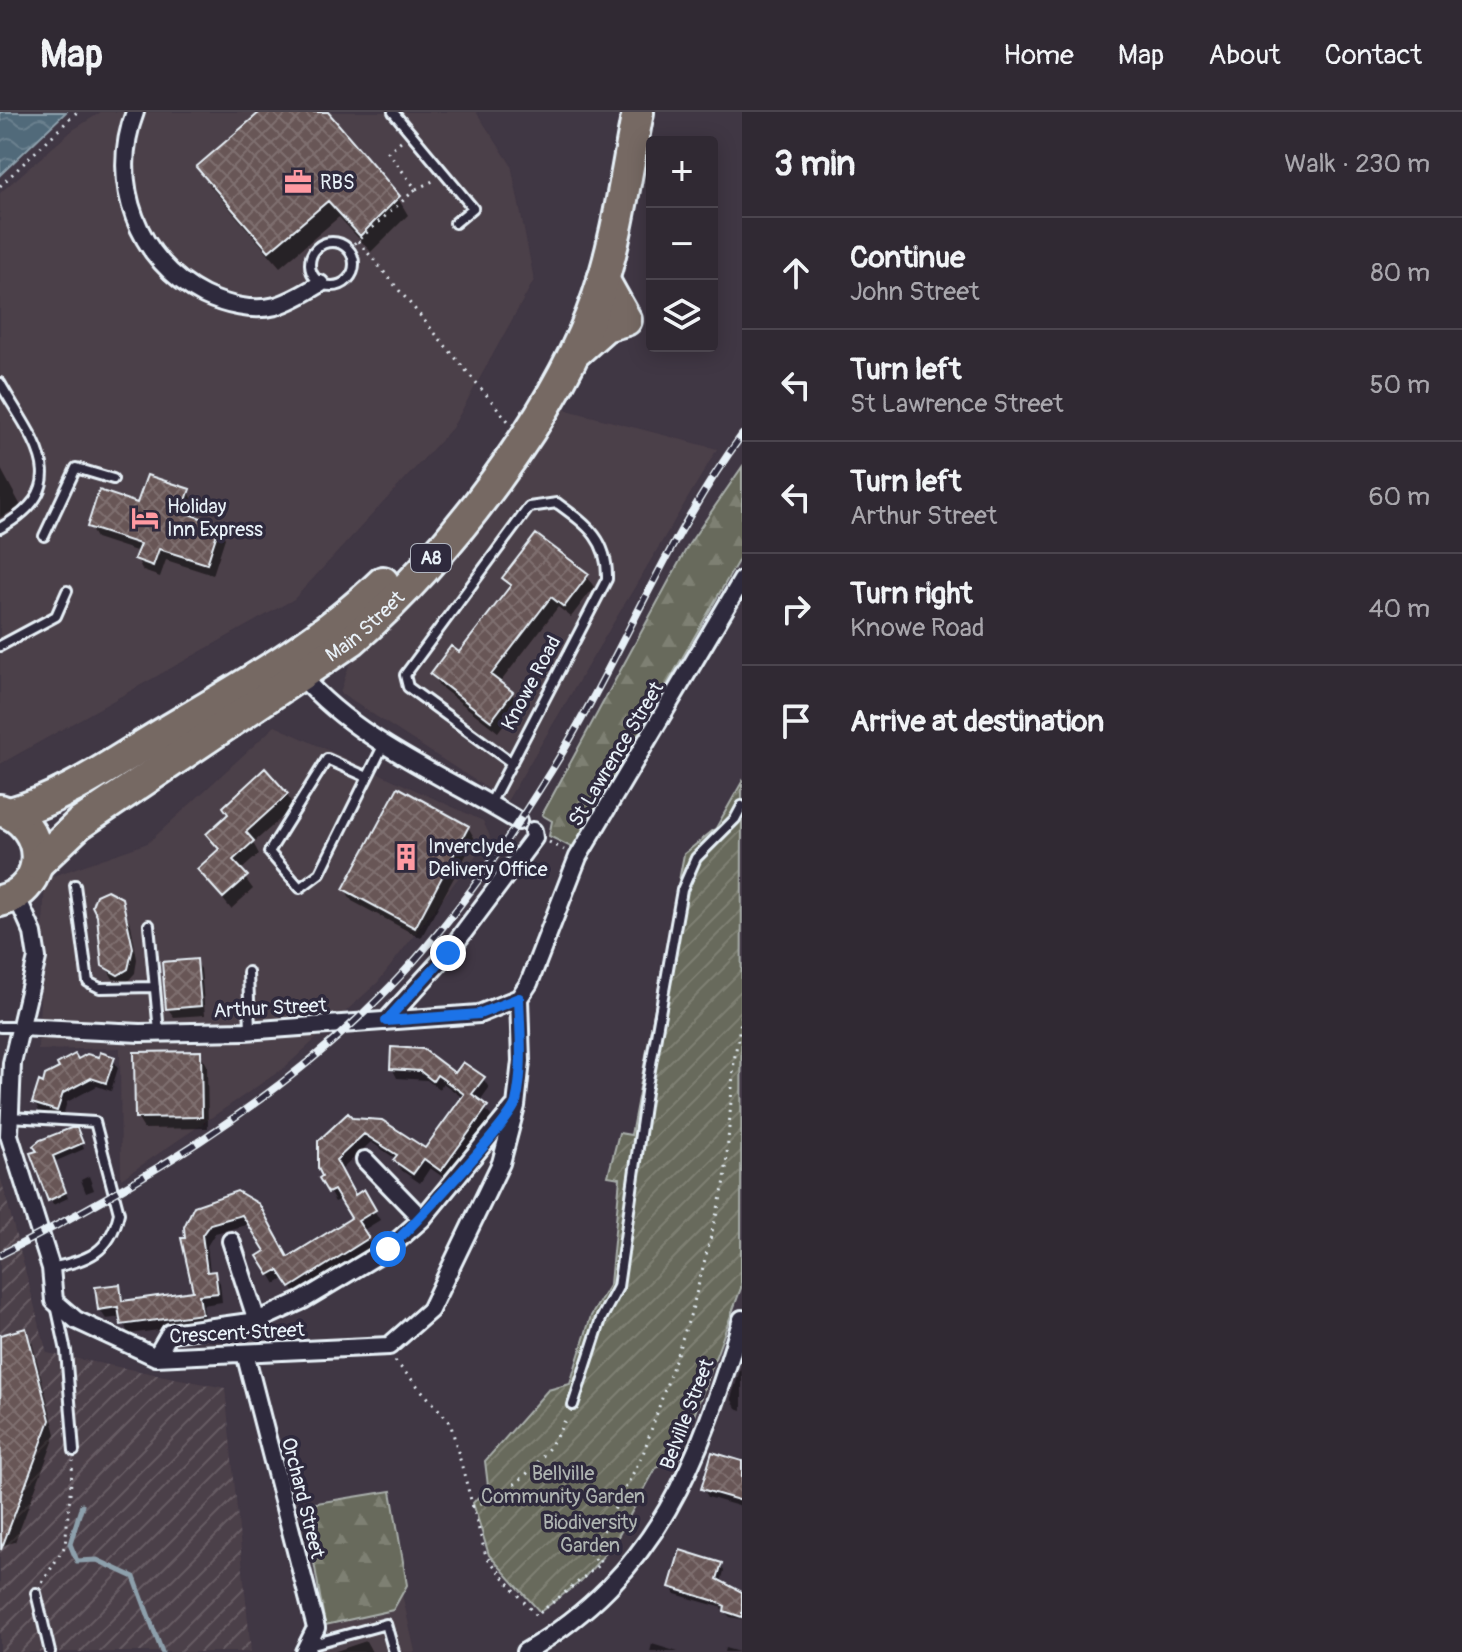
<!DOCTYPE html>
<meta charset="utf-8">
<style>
:root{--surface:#302933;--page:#38313b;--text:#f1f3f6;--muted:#a8a6ac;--line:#4b454e}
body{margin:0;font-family:Pangolin,sans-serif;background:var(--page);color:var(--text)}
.controls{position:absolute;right:24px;top:24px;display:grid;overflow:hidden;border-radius:8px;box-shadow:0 4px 20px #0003}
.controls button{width:72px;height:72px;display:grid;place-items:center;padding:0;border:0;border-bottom:2px solid var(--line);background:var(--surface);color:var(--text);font:40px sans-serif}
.stop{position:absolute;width:24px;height:24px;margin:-18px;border:6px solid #1a73e8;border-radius:50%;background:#fff}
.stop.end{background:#1a73e8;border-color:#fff;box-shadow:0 2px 8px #0008}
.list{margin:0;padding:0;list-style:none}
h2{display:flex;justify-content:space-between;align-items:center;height:104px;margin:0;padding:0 32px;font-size:34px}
h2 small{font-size:26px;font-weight:400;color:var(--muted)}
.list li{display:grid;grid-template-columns:52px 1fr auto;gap:24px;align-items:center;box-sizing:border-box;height:112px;padding:0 32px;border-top:2px solid var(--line)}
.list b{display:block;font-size:30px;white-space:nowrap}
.list p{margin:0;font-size:26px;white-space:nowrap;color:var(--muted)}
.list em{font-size:26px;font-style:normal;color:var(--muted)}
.icon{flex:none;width:44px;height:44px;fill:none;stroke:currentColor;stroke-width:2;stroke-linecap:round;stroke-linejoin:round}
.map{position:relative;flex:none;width:742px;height:1540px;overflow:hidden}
header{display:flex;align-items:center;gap:48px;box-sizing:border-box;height:112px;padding:0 40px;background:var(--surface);border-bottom:2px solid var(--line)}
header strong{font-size:38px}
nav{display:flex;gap:44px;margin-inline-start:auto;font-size:28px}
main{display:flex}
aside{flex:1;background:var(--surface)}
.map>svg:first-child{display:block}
.built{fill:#4c4049}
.industrial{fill:url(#industrial-furrows)}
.forest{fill:url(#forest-firs);stroke:#a8aeaa;stroke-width:2}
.garden{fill:url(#garden-furrows);stroke:#a8aeaa;stroke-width:2}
.water{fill:url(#water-waves);stroke:#8da0ac;stroke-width:2}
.shadow{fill:#0007}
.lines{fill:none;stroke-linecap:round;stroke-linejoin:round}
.stream{stroke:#8da0ac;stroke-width:5}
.building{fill:url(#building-cross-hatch);stroke:#e8f1f8;stroke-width:2}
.lane-casing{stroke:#e8f1f8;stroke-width:14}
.street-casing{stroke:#e8f1f8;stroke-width:22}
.highway-casing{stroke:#e8f1f8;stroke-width:36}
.path{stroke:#e8f1f8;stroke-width:3;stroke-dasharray:2 6;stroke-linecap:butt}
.lane{stroke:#2f2a3d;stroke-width:8}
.street{stroke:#2f2a3d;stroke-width:16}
.highway{stroke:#766964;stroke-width:30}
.rail-casing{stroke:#e8f1f8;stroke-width:8}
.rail{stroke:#2f2a3d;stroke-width:5;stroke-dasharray:15;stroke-linecap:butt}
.route{stroke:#1a73e8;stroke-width:10}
.labels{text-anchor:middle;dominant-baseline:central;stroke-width:7;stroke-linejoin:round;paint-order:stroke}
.shield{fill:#2f2a3d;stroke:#b0b5c0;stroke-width:2}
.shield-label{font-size:18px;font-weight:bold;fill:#e8f1f8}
.poi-label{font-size:20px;fill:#e8f1f8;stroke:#2f2a3d;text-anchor:start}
.street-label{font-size:20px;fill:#e8f1f8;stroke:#2f2a3d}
.park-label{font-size:20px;fill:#aeb4b1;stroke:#2f2a3d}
</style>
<header>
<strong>Map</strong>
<nav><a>Home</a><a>Map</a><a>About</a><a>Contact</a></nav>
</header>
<main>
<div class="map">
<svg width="742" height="1540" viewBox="0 0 742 1540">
<defs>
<pattern id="industrial-furrows" width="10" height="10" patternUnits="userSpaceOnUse" patternTransform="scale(2)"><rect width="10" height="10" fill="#4c4049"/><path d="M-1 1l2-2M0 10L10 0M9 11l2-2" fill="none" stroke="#665c64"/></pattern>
<pattern id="forest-firs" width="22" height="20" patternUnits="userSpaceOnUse" patternTransform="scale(2)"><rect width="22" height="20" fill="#686a5b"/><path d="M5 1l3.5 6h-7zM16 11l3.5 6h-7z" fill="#7e8073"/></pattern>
<pattern id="garden-furrows" width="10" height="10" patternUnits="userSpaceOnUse" patternTransform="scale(2)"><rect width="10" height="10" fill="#686a5b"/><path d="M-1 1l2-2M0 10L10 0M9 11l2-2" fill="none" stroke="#7e8073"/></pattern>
<pattern id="water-waves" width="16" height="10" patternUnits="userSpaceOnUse" patternTransform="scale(2)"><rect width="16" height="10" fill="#516a7a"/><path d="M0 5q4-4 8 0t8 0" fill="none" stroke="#6a808e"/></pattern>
<pattern id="building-cross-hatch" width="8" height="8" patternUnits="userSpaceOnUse" patternTransform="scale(2)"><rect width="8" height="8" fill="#685656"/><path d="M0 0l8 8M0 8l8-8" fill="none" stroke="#7e6f6f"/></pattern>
</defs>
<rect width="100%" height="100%" fill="#403744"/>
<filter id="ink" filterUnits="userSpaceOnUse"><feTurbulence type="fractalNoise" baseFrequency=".0125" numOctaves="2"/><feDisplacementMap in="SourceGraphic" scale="16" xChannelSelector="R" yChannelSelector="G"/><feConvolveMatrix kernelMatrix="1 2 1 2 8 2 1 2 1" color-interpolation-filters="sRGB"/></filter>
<g filter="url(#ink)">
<!-- built -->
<path class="built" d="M101 0H476L511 53 534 168 452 316 294 487 0 652V81L73 18Z
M559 296 717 337 507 689 340 581 349 554 509 377Z
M275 614 483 709 490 725 378 870 284 956 121 1067 120 936 38 938 45 767 148 731Z
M402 1482 415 1540H311L325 1513 392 1498Z"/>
<!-- industrial -->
<path class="industrial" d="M0 1063 47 1241 225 1276 251 1540H0Z"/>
<!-- forest -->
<path class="forest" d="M742 355V442L573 736 549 724 552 709 542 703 689 432Z
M391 1379 407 1473 393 1498 325 1513 304 1393Z"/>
<!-- garden -->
<path class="garden" d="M742 670 741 1176 678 1347 656 1356 614 1432 581 1469 540 1500 489 1443 473 1391 488 1374 485 1349 548 1278 570 1272 591 1204 610 1172 620 1066 608 1064 619 1021 631 1023 684 742 716 716Z"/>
<!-- water -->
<path class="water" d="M0 0H66L0 63Z"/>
<!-- shadow -->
<path class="shadow" d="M263 0H326L398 86 408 103 371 140 339 105 280 155 209 73 199 55Z
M0 355 21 394 0 406Z
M188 379 195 391 191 405 219 414 225 426 213 463 166 448 160 465 143 459 137 447 139 440 96 426 89 414 139 393Z
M587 464 594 475 571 505 558 495 499 572 512 581 518 593 498 620 439 574 432 562 460 543 511 477 504 467Z
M287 683 294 695 253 731 259 742 240 759 253 777 231 797 199 758 219 739 208 723Z
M468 715 475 727 421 826 352 789 345 777Z
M107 780 117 783 131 813 137 847 135 861 128 869 113 867 103 848 99 804Z
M196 849 201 857 205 903 174 905 168 897Z
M393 937 456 964 483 966 489 976 479 990 492 1005 447 1068 430 1056 420 1071 401 1058 396 1047 371 1030 340 1059 355 1086 363 1080 380 1108 362 1119 373 1137 297 1184 285 1166 276 1172 260 1145 267 1140 250 1112 215 1121 207 1134 210 1161H214L220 1171 222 1190 203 1193 206 1212 128 1222 122 1205 106 1207 100 1198 119 1174 125 1191 195 1181 186 1115 237 1081 288 1147 353 1107 341 1087 335 1090 322 1067 348 1004 425 1039 463 986 443 971 439 977 427 968 397 966 392 956Z
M200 941 207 953 208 1016 144 1017 137 1006Z
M113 947 118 956 111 979 97 974 67 990 62 1007 39 999 34 990 44 973Z
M79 1024 84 1037 54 1050 68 1086 53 1093 33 1042Z
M89 1064 94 1078 86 1081 81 1068Z
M25 1219 32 1230 56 1322 15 1430 0 1434V1225Z
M742 1252V1298L736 1296 731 1286Z
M742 1351V1395L708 1385 703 1376Z
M720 1452 724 1459 721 1470 731 1474 742 1485V1507L730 1505 720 1495 675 1482 671 1475Z
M366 1529 372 1540H333Z
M652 1532 678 1540H650Z
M725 1536 739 1540H724Z"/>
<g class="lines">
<!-- stream -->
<path class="stream" d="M82 1393 70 1432 77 1449 97 1448 134 1465 162 1540"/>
</g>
<!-- building -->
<path class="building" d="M260 0H328L400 84 360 124 328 89 269 139 196 55Z
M147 363 190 377 182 400 220 412 207 452 159 437 153 454 134 447 140 432 87 415 99 378 137 391Z
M536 422 589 462 564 495 551 485 491 563 513 580 491 609 430 562 451 534 459 540 511 473 502 466Z
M265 656 288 682 246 720 254 729 233 748 248 764 223 786 197 757 219 737 206 722 228 702 223 695Z
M398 675 469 714 415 816 343 777Z
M107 778 122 786 133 836 128 857 118 863 102 854 97 804 92 794 96 783Z
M197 847 201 894 166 897 162 850Z
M391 935 423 937 455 961 463 950 485 965 472 982 488 994 441 1059 424 1047 413 1062 393 1048 397 1043 364 1022 336 1048 355 1083 364 1077 376 1098 358 1109 369 1126 290 1176 278 1158 269 1163 257 1144 265 1139 242 1103 210 1112 202 1123 207 1160 215 1159 218 1181 199 1183 202 1202 121 1213 118 1195 98 1198 95 1175 120 1172 122 1189 193 1179 181 1126H185L184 1115 194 1094 237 1079 259 1092 288 1145 351 1106 334 1078 328 1081 319 1066 322 1064 318 1056V1029L348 1001 353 1006 382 1008 425 1036 464 982 437 963 433 969 420 959 390 957Z
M201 939 202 1005 135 1006 134 940Z
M100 940 115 945 106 971 91 966 63 981 57 999 32 991 39 969 43 971 45 963 59 956 57 952 75 942 78 947 87 942 99 945Z
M71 1016H77L83 1031 53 1044 66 1080 48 1089 30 1041 37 1039 33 1034 40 1028Z
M26 1216 50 1308 1 1438 0 1223Z
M712 1340 742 1349V1389L701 1377Z
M680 1438 722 1451 717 1467 742 1480V1505L724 1499 725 1494 715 1489 669 1475Z"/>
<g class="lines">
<!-- lane casing -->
<g class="lane-casing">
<path id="lane" d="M393 0 473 96 455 111
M310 152a22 22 0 1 1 44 0a22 22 0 1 1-44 0Z
M0 271C32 328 78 373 0 416
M44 424 76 356 113 367
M0 534 56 504 67 479
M367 665 327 647 269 740 300 776 320 761 384 632
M490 692 607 467C608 427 587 413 557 391L529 395 405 563 408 575 512 651
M75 773 88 870 100 876 155 875
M149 813 159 920
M248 860 250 918
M0 915H20
M10 1005 95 1010 119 1101C110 1141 88 1148 51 1156
M56 1193 66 1239 74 1339
M573 1293 601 1207 618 1175 646 980 682 778 696 746 735 707 742 694
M36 1481 50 1540
M309 1533 386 1512 394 1540"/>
</g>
<!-- street casing -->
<g class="street-casing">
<path id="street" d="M135 0C108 70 138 150 204 183 225 193 253 200 276 194 292 189 307 180 320 172
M302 565C359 630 445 664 518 709
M16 783 33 821 37 846 12 951 9 1023 51 1156 54 1189 76 1208 156 1245 389 1234 430 1198 501 1051 516 994 521 949 519 886 529 871 578 745 742 468
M386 909 448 841 534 726 533 719
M20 915 140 921 245 919 479 902 519 886
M365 1048 422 1107
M231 1129 257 1209
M245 1241 316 1516 304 1540
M156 1245 170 1221 257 1209 303 1188 388 1137 422 1107 513 996
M525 1540C659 1461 699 1349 742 1207"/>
</g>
<!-- highway casing -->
<g class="highway-casing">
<g id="highway">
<path d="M578 238 605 214 626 208 603 167"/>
<path d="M0 698C48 712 50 777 0 789"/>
<path d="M10 701C65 686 112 652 162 622 239 576 318 533 383 470"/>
<path id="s1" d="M37 752 79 712 352 528C444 449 559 299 598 184 618 125 626 61 638 0"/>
</g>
</g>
<!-- path -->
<path class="path" d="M0 74 77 0
M416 77 435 68
M358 129 509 310
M348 137 416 77 388 40 402 28
M549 730 564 738
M395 1249 450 1310 486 1444 536 1504 600 1452 598 1429 643 1342 692 1198 725 1069 734 949 742 903
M472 1395C517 1379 547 1347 567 1304
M561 1433 581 1432 598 1450
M42 1471 65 1434 73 1349"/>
<!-- lane -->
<use href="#lane" class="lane"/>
<!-- street -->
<use href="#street" class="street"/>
<!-- highway -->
<use href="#highway" class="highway"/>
<!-- rail casing -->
<g class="rail-casing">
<path id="rail" d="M0 1143C135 1074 271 994 379 886 446 820 501 739 551 659 619 550 665 428 742 323"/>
</g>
<!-- rail -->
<use href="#rail" class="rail"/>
</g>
</g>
<g class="lines" filter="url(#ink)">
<!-- route -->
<path class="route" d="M388 1137C408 1119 511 1009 516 990 524 956 520 920 519 886L479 902 386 909 448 841"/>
</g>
<!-- icons -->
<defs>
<g id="office-bare" transform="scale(2.16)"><path d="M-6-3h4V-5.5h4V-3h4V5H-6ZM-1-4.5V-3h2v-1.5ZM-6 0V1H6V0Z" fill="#ff9aa2" stroke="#2f2a3d" stroke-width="2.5" paint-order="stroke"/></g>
<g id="hotel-bare" transform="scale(2.16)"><path d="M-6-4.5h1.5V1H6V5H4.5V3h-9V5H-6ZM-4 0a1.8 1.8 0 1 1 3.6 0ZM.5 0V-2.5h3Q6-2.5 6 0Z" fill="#ff9aa2" stroke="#2f2a3d" stroke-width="2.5" paint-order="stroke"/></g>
<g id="building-bare" transform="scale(2.16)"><path d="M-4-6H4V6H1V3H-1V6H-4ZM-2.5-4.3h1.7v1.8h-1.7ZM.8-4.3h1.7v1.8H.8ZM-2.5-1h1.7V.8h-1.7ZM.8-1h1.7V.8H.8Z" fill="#ff9aa2" stroke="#2f2a3d" stroke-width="2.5" paint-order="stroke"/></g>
</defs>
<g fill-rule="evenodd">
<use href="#office-bare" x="298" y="70"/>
<use href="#hotel-bare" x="145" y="406"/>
<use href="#building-bare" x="406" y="745"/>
</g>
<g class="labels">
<!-- shield labels -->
<rect class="shield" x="411" y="432" width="40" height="28" rx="6"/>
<g class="shield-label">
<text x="431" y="446">A8</text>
</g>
<!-- poi labels -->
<g class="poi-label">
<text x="320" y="70">RBS</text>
<text x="167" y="394">Holiday<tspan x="167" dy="23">Inn Express</tspan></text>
<text x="428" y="734">Inverclyde<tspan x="428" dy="23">Delivery Office</tspan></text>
</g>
<!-- street labels -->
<g class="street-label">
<text stroke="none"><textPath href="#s1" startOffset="406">Main Street</textPath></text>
<text transform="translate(531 571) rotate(-62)">Knowe Road</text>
<text transform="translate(616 642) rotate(-59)">St Lawrence Street</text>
<text transform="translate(270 896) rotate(-3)">Arthur Street</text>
<text transform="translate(237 1221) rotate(-3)">Crescent Street</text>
<text transform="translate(687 1302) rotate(-69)">Belville Street</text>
<text transform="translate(303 1386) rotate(76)">Orchard Street</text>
</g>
<!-- park labels -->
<g class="park-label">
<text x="563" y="1361">Bellville<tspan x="563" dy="23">Community Garden</tspan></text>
<text x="590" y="1410">Biodiversity<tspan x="590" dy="23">Garden</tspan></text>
</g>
</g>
</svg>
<div class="controls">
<button>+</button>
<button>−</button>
<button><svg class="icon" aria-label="layers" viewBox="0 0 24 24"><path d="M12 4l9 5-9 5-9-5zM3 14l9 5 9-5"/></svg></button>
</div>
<div class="stop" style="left:388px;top:1137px"></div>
<div class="stop end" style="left:448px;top:841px"></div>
</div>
<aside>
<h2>3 min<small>Walk · 230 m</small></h2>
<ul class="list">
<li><svg class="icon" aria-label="ahead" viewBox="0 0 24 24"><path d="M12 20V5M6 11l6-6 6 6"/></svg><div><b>Continue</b><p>John Street</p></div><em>80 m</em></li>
<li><svg class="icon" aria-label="left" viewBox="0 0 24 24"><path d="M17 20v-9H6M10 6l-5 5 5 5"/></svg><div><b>Turn left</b><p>St Lawrence Street</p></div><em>50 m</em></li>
<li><svg class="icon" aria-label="left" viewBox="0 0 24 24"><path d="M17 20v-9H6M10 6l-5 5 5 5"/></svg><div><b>Turn left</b><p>Arthur Street</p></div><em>60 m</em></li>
<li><svg class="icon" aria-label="right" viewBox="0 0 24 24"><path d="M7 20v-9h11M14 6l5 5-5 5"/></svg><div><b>Turn right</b><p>Knowe Road</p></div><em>40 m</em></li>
<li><svg class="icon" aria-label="arrive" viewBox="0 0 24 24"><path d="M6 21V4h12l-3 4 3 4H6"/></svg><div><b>Arrive at destination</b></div></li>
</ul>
</aside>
</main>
